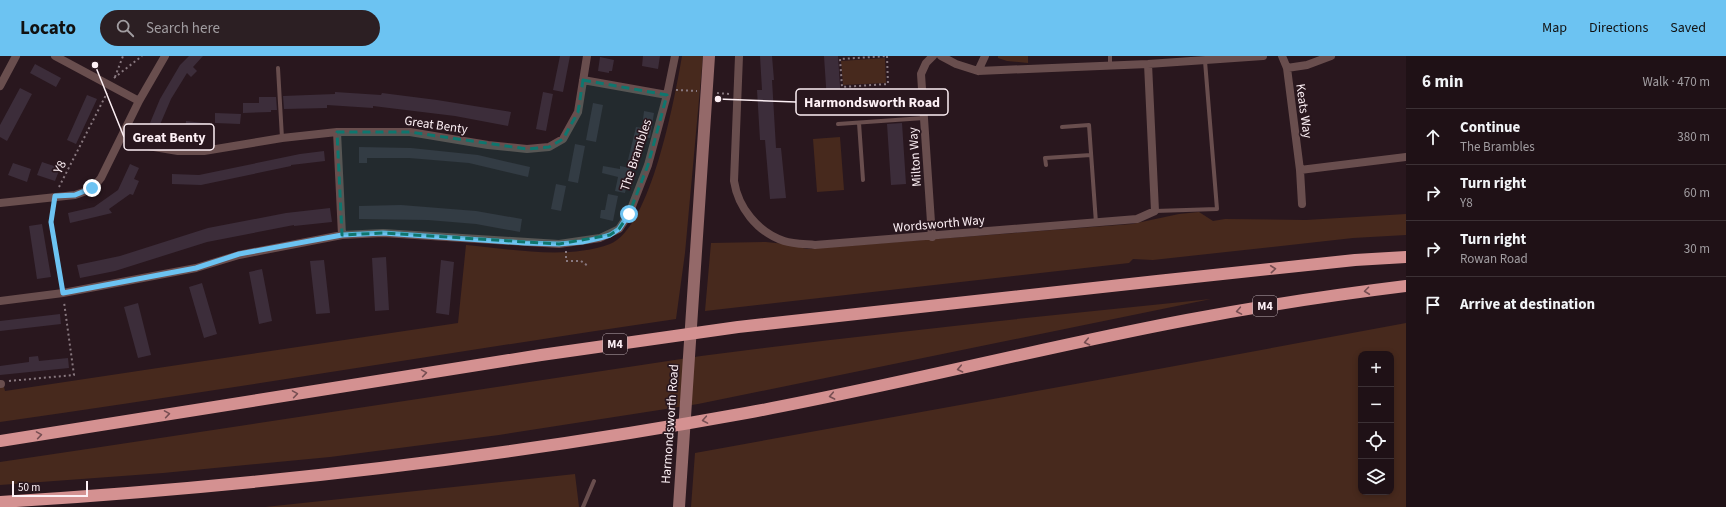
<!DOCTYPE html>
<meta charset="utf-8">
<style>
:root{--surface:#1f1116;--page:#2c1f23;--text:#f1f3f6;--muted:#a19da1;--line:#3c3135;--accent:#6cc3f2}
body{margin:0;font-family:"Source Sans 3",sans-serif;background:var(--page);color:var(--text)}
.controls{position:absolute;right:12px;bottom:12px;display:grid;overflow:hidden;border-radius:8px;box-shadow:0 2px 6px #0003}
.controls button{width:36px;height:36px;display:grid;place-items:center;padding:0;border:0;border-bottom:1px solid var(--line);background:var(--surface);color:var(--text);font:20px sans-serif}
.scale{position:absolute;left:12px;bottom:10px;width:76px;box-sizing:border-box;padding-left:4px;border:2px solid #fdf0f5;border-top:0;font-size:11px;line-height:14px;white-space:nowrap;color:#fdf0f5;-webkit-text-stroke:3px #29171e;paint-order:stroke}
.stop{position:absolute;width:12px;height:12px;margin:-9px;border:3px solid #6cc3f2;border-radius:50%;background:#fff}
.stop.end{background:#6cc3f2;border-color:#fff;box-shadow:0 1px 4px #0008}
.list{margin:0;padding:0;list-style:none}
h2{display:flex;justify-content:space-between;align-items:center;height:52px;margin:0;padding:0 16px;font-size:17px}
h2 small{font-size:13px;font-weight:400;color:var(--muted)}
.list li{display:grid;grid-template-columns:26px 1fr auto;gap:12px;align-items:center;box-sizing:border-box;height:56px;padding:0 16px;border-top:1px solid var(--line)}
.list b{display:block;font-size:15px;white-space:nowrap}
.list p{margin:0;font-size:13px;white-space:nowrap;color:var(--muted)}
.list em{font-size:13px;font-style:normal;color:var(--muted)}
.icon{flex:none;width:22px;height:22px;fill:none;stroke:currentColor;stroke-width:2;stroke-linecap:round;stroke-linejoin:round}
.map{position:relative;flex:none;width:1406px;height:451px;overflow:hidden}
header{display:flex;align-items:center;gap:24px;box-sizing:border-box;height:56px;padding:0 20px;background:var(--accent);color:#111}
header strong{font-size:19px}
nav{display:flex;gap:22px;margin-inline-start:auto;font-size:14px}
.search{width:280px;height:36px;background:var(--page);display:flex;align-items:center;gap:10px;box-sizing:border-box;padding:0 14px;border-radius:22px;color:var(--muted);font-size:15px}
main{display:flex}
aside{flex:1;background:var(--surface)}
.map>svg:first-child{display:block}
.green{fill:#47291d;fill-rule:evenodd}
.building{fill:#3c2d3a}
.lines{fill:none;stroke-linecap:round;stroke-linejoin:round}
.path{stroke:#88787f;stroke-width:2;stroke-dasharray:2 3;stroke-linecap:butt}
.lane{stroke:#694e4e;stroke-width:4}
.street{stroke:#694e4e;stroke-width:8}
.secondary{stroke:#946969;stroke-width:12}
.highway{stroke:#d49191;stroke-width:12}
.oneway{stroke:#764e52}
.route{stroke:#6cc3f2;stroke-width:5}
.marked{fill:#0f766e;fill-opacity:0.2;stroke:#0f766e;stroke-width:3;stroke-dasharray:8 5;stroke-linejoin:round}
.labels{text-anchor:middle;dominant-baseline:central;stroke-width:3.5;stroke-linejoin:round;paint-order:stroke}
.shield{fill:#29171e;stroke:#bdafb4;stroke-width:1}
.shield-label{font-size:12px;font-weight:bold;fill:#fdf0f5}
.street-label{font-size:13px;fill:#fdf0f5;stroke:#29171e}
.leader{fill:none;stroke:#fdf0f5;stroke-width:1.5}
.callout-dot{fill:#fdf0f5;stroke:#29171e;stroke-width:1.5}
.callout{fill:#29171e;stroke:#fdf0f5;stroke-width:1.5}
.callout-label{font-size:14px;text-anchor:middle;font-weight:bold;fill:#fdf0f5}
</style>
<header>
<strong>Locato</strong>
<div class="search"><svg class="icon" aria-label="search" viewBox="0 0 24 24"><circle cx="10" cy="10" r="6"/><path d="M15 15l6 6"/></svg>Search here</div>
<nav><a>Map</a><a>Directions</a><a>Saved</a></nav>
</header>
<main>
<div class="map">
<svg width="1406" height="451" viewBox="0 0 1406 451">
<rect width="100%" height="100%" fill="#29171e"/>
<!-- green -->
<path class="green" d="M682 0H703L685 197 676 263C451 296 226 334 0 366V331H4L5 335 458 267 466 189C510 193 567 204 610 188 651 172 675 41 682 0Z
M998 0H1028V7L1007 5 998 2Z
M885 2 886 27 843 29 841 5Z
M840 81 844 134 817 136 813 83Z
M1199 156 1213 165 1225 163 1306 164 1406 158V179L1353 182 1153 204 1133 203 1129 207 705 255 711 187 766 186 785 188 807 193 831 191 1132 168 1179 158Z
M1211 243 698 348 499 379 330 401 163 417 0 429V406L94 392 701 300C871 278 1041 260 1211 243Z
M1406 267V451H691L695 397 1164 312ZM1361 298H1391V436H1361Z
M575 418 579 451H265Z"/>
<!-- building -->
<path class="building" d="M189 0H203L193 11 197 15 191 21 187 17 171 43 159 71 150 67 160 43 180 9Z
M560 0H570L563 36 553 34Z
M643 0H660L658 13 642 10Z
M760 0H772L774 24H772L776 92H781L786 142 770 143 765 84H760L757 34H762Z
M824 0H838L841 45H827Z
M600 1 614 4 612 15H609V17L598 15Z
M35 8 61 22 56 31 30 17Z
M20 32 32 38 7 85 0 81V69Z
M335 36 381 39 382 37 437 44 511 56 508 70 455 60 373 50V52L327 49V52L284 53 283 40 335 38Z
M543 36 553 38 546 75 536 73Z
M87 39 97 43 76 88 67 84Z
M259 41H276L277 54H271V56L243 57V47H259Z
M593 47 603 49 596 86 586 84Z
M644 55 654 57 650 82 643 81 637 110 627 108 636 71 642 72Z
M215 57 241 58 240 68 215 67Z
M186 65 211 68 210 78 185 75Z
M902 67 906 128 891 129 887 68Z
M575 88 585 90 578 127 568 125Z
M359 91 411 92 478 99 530 111 528 121 469 107 409 102H367V107H359Z
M324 95 325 105 291 109V110L201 129 172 128V118L199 119 300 98Z
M42 106 60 112 55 125 37 119Z
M13 107 31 113 27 126 8 119Z
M130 108 139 112 134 123 139 125 133 139 130 138 109 153 112 157 70 167 68 157 94 151 118 134Z
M603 110 620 113V110L630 112 625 137 615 135 618 121 602 117Z
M556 128 566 130 561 155 551 153Z
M608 138 618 140 613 165 600 162 601 154H605Z
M401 149 476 155 522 163 520 176 476 168 428 164 359 163V150Z
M330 152 332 166 294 170V169L207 186 115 215 80 222 77 209 120 200 208 172 286 157Z
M42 168 51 221 37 223 29 170Z
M386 201 389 254 375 255 372 202Z
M324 204 330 257 316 258 310 205Z
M441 204 454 206 449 259 436 257Z
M262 213 272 265 259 268 249 216Z
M202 227 217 278 204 282 189 231Z
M138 247 151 299 138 302 124 251Z
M60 258 61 268 0 275V265Z
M38 300 39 305 68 302 69 312 0 319V310L29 306V301Z"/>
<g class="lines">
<!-- path -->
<path class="path" d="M887 0 888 28 842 31 840 3 888 0
M115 21 123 0
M114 22 142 0
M676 34 697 35
M717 37 730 38
M59 131 107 37
M54 149 51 166 62 229
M566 195V205H581L588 210
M9 325 74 319 64 246"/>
<!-- lane -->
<path class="lane" d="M1110 0V9
M278 12 282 82
M859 67 863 124
M838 68 924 62
M1062 71 1089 69 1096 167
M1046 109 1045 102 1091 99
M1155 155 1217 153 1205 5
M583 451 594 425"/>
<!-- street -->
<path class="street" d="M55 0 139 45
M739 0 734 125C738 151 757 176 784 185 793 188 805 188 815 189L1137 163 1155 155 1148 8
M941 0 956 8 978 15 1148 8 1263 0
M1282 0 1287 12 1300 114 1302 148
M1287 12 1307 9 1331 0
M978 15 985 0
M583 24 667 39
M0 30 16 0
M337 76 342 179
M122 81 148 90 178 95H204L282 82 337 76H410L488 89 527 93 549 91 563 83 578 56 587 0
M1300 114 1406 101
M0 147 75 139 92 133 101 122 139 45 165 0
M932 181 921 18 926 7 933 0
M0 245 63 237 196 212 239 199 342 179 383 177 559 188 600 182 619 173 629 158 648 109 667 39 675 0
M0 328H1"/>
<!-- secondary -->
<path class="secondary" d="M679 451 709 0"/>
<!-- highway -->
<path class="highway" d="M0 385 541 299 738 271 1157 225 1355 204 1406 201
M0 446C250 431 499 402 746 357 894 330 1039 292 1187 264 1260 250 1333 239 1406 230"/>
</g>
<!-- one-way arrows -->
<defs><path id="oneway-chevron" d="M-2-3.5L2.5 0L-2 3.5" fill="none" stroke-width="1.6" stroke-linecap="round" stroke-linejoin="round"/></defs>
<g class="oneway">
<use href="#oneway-chevron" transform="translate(1273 213) rotate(-6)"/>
<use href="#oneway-chevron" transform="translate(1367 235) rotate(173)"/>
<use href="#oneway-chevron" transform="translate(1239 255) rotate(170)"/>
<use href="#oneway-chevron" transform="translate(1087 286) rotate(168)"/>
<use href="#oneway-chevron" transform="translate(960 313) rotate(168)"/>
<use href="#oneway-chevron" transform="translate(424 317) rotate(-9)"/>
<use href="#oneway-chevron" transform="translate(295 338) rotate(-9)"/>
<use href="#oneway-chevron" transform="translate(832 340) rotate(169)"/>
<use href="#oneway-chevron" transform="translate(167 358) rotate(-9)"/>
<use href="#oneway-chevron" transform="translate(705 364) rotate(170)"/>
<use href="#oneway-chevron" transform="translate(39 379) rotate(-9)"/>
</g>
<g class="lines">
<!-- route -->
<path class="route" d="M92 132 75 139 55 140 51 166 63 237 196 212 239 198 342 179 383 177 525 187 559 188 582 186 600 182 610 179 619 173 629 158"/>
</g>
<!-- marked area -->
<path class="marked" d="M583 24 667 39 648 109 629 158 619 173 610 179 559 188 383 177 342 179 337 76H410L527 93 549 91 563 83 578 56Z"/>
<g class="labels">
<!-- shield labels -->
<g class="shield">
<rect x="1253" y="240" width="24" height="20" rx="3"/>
<rect x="603" y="278" width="24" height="20" rx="3"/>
</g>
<g class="shield-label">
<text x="1265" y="250">M4</text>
<text x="615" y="288">M4</text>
</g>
<!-- street labels -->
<g class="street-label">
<text transform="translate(1304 55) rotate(82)">Keats Way</text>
<text transform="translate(436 69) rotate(8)">Great Benty</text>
<text transform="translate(636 99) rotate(-72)">The Brambles</text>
<text transform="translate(915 101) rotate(-94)">Milton Way</text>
<text transform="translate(60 111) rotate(-63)">Y8</text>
<text transform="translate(939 168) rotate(-5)">Wordsworth Way</text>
<text transform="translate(670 368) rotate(-86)">Harmondsworth Road</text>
</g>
</g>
<!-- callouts -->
<path class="leader" d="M718 43L796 46M95 9L124 81"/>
<g class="callout-dot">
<circle cx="718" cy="43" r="4"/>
<circle cx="95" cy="9" r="4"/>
</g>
<g class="callout">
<rect x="796" y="33" width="152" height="26" rx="4"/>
<rect x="124" y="68" width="90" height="26" rx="4"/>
</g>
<g class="callout-label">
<text x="872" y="51">Harmondsworth Road</text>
<text x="169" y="86">Great Benty</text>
</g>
</svg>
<div class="controls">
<button>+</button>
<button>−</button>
<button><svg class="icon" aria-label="locate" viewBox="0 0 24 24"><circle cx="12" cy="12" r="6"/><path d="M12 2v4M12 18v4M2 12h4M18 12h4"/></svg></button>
<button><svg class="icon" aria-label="layers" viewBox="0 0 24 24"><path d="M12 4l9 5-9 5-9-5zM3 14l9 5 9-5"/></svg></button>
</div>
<div class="scale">50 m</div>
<div class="stop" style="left:629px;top:158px"></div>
<div class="stop end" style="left:92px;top:132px"></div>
</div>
<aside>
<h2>6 min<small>Walk · 470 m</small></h2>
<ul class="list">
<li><svg class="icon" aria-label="ahead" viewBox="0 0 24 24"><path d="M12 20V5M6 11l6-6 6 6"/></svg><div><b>Continue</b><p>The Brambles</p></div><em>380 m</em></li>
<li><svg class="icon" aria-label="right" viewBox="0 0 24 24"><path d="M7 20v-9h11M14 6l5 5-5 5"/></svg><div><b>Turn right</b><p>Y8</p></div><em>60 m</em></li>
<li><svg class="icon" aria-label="right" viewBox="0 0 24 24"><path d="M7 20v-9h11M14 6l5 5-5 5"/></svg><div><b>Turn right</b><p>Rowan Road</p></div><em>30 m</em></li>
<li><svg class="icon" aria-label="arrive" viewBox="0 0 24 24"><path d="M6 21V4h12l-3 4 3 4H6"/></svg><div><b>Arrive at destination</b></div></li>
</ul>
</aside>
</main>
